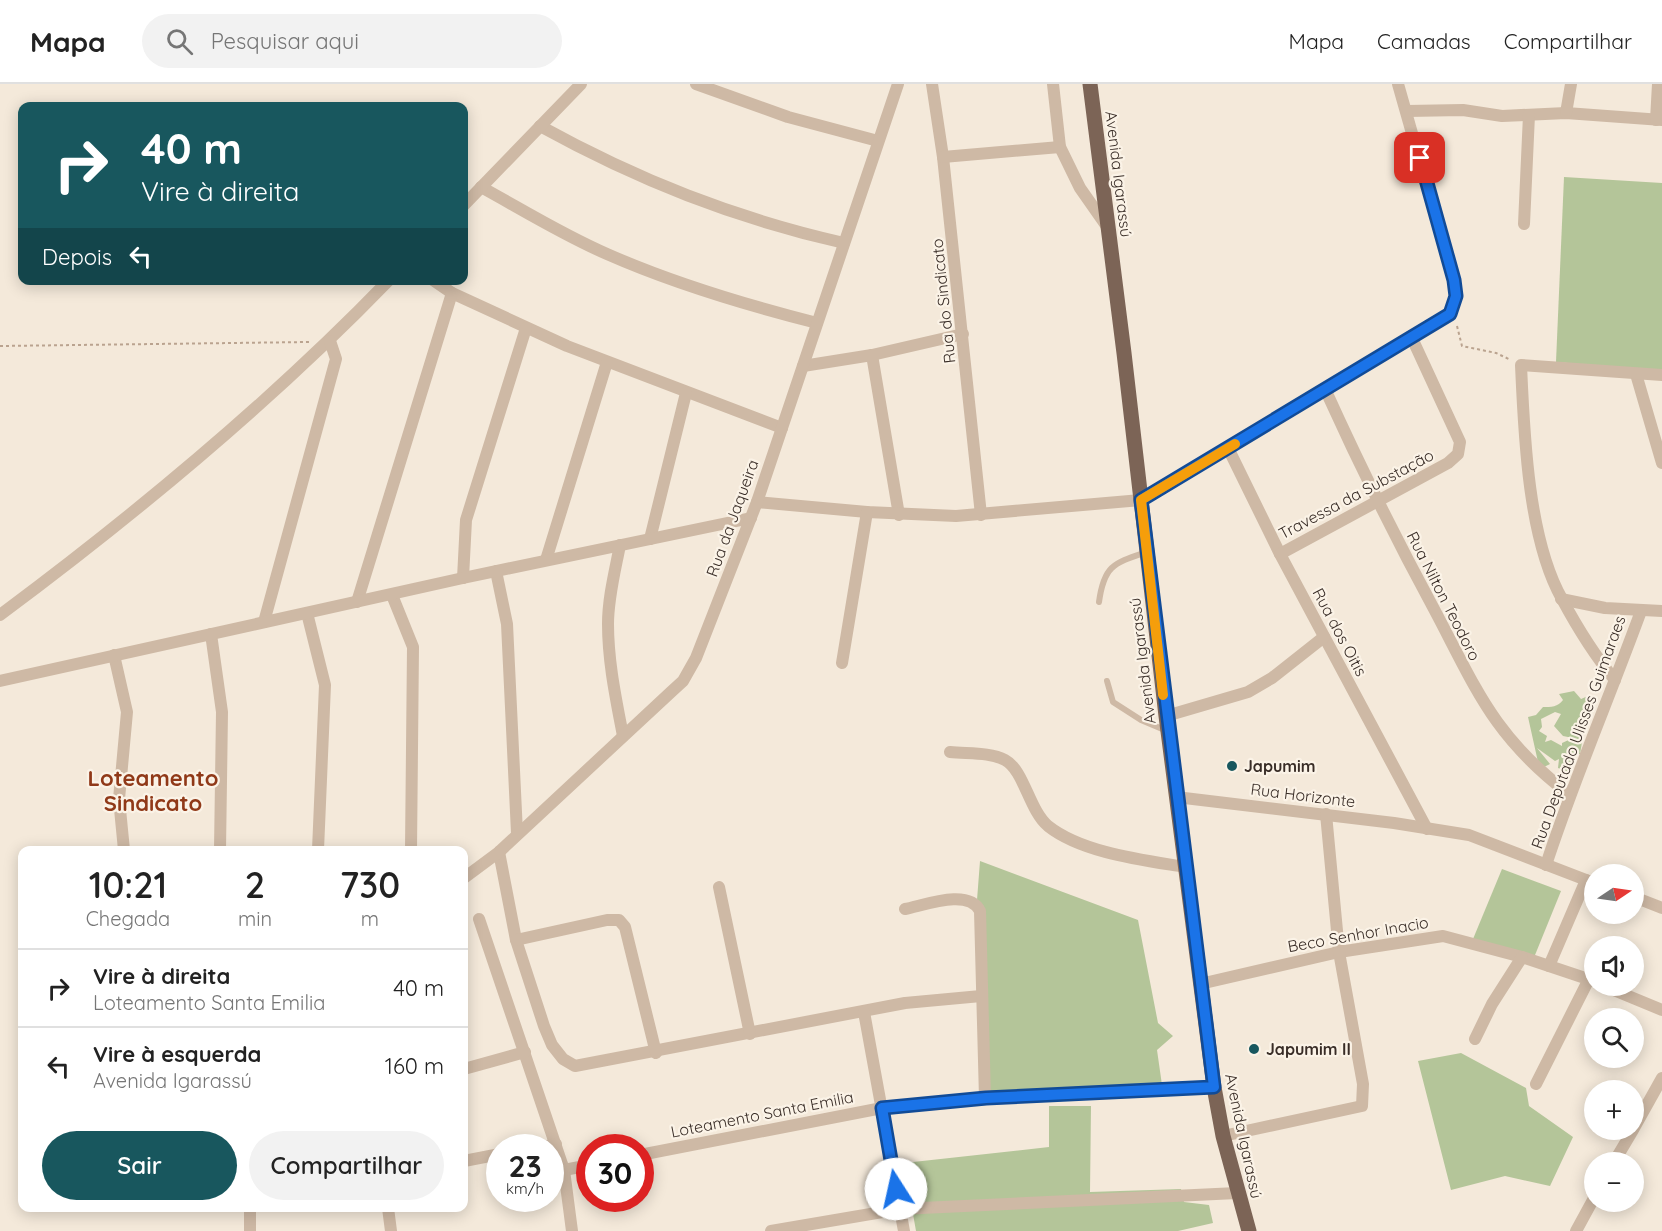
<!DOCTYPE html>
<html lang="pt">
<head>
<meta charset="utf-8">
<style>
  :root { --surface:#fff; --page:#f2f2f2; --text:#222; --muted:#767676; --line:#e0e0e0; --accent:#18575e }
  body { margin:0; font-family:Quicksand,sans-serif; background:var(--page); color:var(--text); height:100vh; display:flex; flex-direction:column; font-size:22px; white-space:nowrap }
  * { box-sizing:border-box; margin:0 }
  p { font-size:20px; color:var(--muted) }
  .icon { flex:none; width:33px; height:33px; fill:none; stroke:currentColor; stroke-width:2; stroke-linecap:round; stroke-linejoin:round }
  .map { position:relative; flex:1; overflow:hidden }
  .drawer { position:absolute; left:18px; top:762px; width:450px; height:366px; display:flex; flex-direction:column; background:var(--surface); border-radius:12px; box-shadow:0 3px 15px #0003 }
  .drawer>* { flex:none }
  .top-card { position:absolute; left:18px; top:18px; width:450px; height:183px; border-radius:12px; box-shadow:0 3px 15px #0003; background:#18575e; color:#fff; overflow:hidden }
  .needle { width:39px; rotate:77deg }
  .tools { position:absolute; left:1584px; top:780px; display:grid; gap:12px }
  .tools a { display:grid; place-items:center; width:60px; height:60px; border-radius:50%; background:var(--surface); box-shadow:0 3px 15px #0003; font-size:30px }
  .speed { position:absolute; left:486px; top:1050px; display:flex; gap:12px; font-size:30px; font-weight:700; text-align:center }
  .speed>* { display:grid; place-content:center; width:78px; height:78px; border-radius:50%; background:var(--surface); box-shadow:0 3px 15px #0003; line-height:1 }
  .speed small { font-size:15px; font-weight:400 }
  .speed .limit { border:9px solid #d22; background:#fff; color:#111 }
  .pin { position:absolute; display:grid; place-items:center; width:51px; height:51px; color:#fff; margin:-26px; border-radius:12px; box-shadow:0 3px 9px #0006 }
  .me { position:absolute; width:66px; margin:-33px; rotate:350deg; stroke-linejoin:round; filter:drop-shadow(0 0 4px #0008) }
  .turn { display:flex; align-items:center; gap:21px; height:126px; padding:0 24px; font-size:27px }
  .turn .icon { width:78px; height:78px; stroke-width:2.5 }
  .turn b { display:block; font-size:42px; line-height:51px }
  .then { display:flex; align-items:center; height:57px; padding:0 24px; background:#0003; gap:12px; font-size:22px }
  .eta { display:flex; justify-content:space-evenly; align-items:center; height:102px; text-align:center }
  .eta b { font-size:36px; font-weight:600; line-height:42px }
  .button { display:flex; gap:12px; margin-top:auto; padding:12px 24px }
  .button a { flex:1; height:69px; border-radius:36px; background:var(--accent); color:#fff; font-size:24px; font-weight:600; line-height:69px; text-align:center }
  .button a+a { background:var(--page); color:var(--text) }
  ul { padding:0; list-style:none }
  li { display:flex; align-items:center; gap:18px; height:78px; padding:0 24px; border-top:2px solid var(--line) }
  li div { flex:1 }
  li b { display:block; font-size:22px }
  li em { font-style:normal }
  header { display:flex; align-items:center; gap:36px; box-sizing:border-box; height:84px; padding:0 30px; background:var(--surface); border-bottom:2px solid var(--line) }
  header strong { font-size:28px }
  nav { display:flex; gap:33px; margin-inline-start:auto; font-size:21px }
  .search { width:420px; height:54px; background:var(--page); display:flex; align-items:center; gap:15px; box-sizing:border-box; padding:0 21px; border-radius:33px; color:var(--muted); font-size:22px }
  .map>svg:first-child { display:block }
  .green { fill:#b4c599; fill-rule:evenodd }
  .lines { fill:none; stroke-linecap:round; stroke-linejoin:round }
  .path { stroke:#baa38f; stroke-width:2; stroke-dasharray:3 3; stroke-linecap:butt }
  .lane { stroke:#ceb9a5; stroke-width:6 }
  .street { stroke:#ceb9a5; stroke-width:12 }
  .primary { stroke:#7c6456; stroke-width:15 }
  .route-casing { stroke:#114b97; stroke-width:15 }
  .route { stroke:#1a73e8; stroke-width:10 }
  .slow { stroke:#f59e0b; stroke-width:10 }
  .poi-dot { fill:#18575e; stroke:#fbf3e7; stroke-width:2 }
  .labels { text-anchor:middle; dominant-baseline:central; stroke-width:4.5; stroke-linejoin:round; paint-order:stroke }
  .street-label { font-size:16px; fill:#392d27; stroke:#fbf3e7 }
  .poi-label { font-size:16px; font-weight:bold; fill:#392d27; stroke:#fbf3e7; text-anchor:start }
  .district-label { font-size:22px; font-weight:bold; fill:#903918; stroke:#fbf3e7 }
</style>
</head>
<body>
<header>
<strong>Mapa</strong>
<div class="search"><svg class="icon" aria-label="search" viewBox="0 0 24 24"><circle cx="10" cy="10" r="6"/><path d="M15 15l6 6"/></svg>Pesquisar aqui</div>
<nav><a>Mapa</a><a>Camadas</a><a>Compartilhar</a></nav>
</header>
<div class="map">
<svg width="1662" height="1147" viewBox="0 0 1662 1147">
  <rect width="100%" height="100%" fill="#f4e9da"/>
  <g class="green">
    <path d="M 1564,93 L 1662,99 L 1662,287 L 1556,278 Z"/>
    <path d="M 1574,607 L 1581,615 L 1588,612 L 1591,613 L 1593,628 L 1586,634 L 1581,633 L 1584,643 L 1579,649 L 1583,652 L 1580,670 L 1576,670 L 1576,675 L 1568,682 L 1569,688 L 1558,684 L 1559,675 L 1555,677 L 1537,664 L 1550,680 L 1544,683 L 1538,678 L 1528,633 L 1536,631 L 1543,623 C 1551,623 1558,623 1563,616 L 1559,610 ZM 1555,628 L 1561,630 L 1554,642 L 1563,652 L 1573,654 L 1562,659 L 1562,662 L 1551,656 L 1545,658 L 1547,652 L 1539,647 L 1542,643 L 1541,635 Z"/>
    <path d="M 980,777 L 1138,836 L 1158,939 L 1173,952 L 1157,966 L 1162,1001 L 988,1008 L 977,816 Z"/>
    <path d="M 1502,785 L 1561,807 L 1533,876 L 1473,855 Z"/>
    <path d="M 1461,969 L 1526,1004 L 1529,1022 L 1573,1053 L 1550,1102 L 1505,1092 L 1451,1106 L 1418,977 Z"/>
    <path d="M 1049,1022 L 1091,1022 L 1090,1108 L 1181,1105 L 1184,1118 L 1209,1121 L 1213,1139 L 1178,1147 L 916,1147 L 904,1079 L 1049,1063 Z"/>
  </g>
  <g class="lines">
    <g class="path">
      <path d="M 1457,242 L 1462,262 L 1496,269 L 1511,276"/>
      <path d="M 0,262 L 309,258"/>
    </g>
    <g class="lane">
      <path d="M 1099,518 C 1104,481 1114,479 1147,468"/>
      <path d="M 1107,597 L 1113,618 L 1141,636 L 1167,647"/>
    </g>
    <g class="street">
      <path d="M 696,0 L 788,33 L 878,57"/>
      <path d="M 932,0 L 943,73 L 981,431"/>
      <path d="M 1053,0 L 1060,63 L 1080,104 L 1108,144"/>
      <path d="M 1407,27 L 1463,26 L 1502,32 L 1566,29 L 1662,36"/>
      <path d="M 1566,29 L 1571,0"/>
      <path d="M 1656,36 L 1658,0"/>
      <path d="M 540,42 C 638,96 734,134 844,159"/>
      <path d="M 943,73 L 1060,63"/>
      <path d="M 481,103 C 523,126 563,151 607,170 C 675,200 746,221 817,239"/>
      <path d="M 464,121 L 581,0"/>
      <path d="M 1524,140 L 1529,31"/>
      <path d="M 433,196 L 452,209 L 567,262 L 782,344"/>
      <path d="M 872,271 L 899,431"/>
      <path d="M 803,282 L 872,271 L 963,250"/>
      <path d="M 1636,290 L 1662,379"/>
      <path d="M 1325,305 C 1359,380 1395,453 1434,525 C 1477,606 1493,652 1569,710"/>
      <path d="M 1228,364 L 1280,470 L 1427,745"/>
      <path d="M 757,418 L 867,428 L 956,432 L 1141,416 L 1450,230 L 1456,212 L 1454,197 L 1398,0"/>
      <path d="M 650,455 L 686,309"/>
      <path d="M 620,461 C 615,487 608,514 608,540 C 608,578 616,615 623,652"/>
      <path d="M 1280,470 L 1448,379 L 1458,370 L 1460,358 L 1411,252"/>
      <path d="M 546,476 L 607,278"/>
      <path d="M 496,487 L 507,540 L 517,749"/>
      <path d="M 463,494 L 466,436 L 526,244"/>
      <path d="M 392,511 L 413,563 L 411,766"/>
      <path d="M 1561,515 L 1605,524 L 1662,527"/>
      <path d="M 357,518 L 452,209"/>
      <path d="M 307,529 L 325,601 L 318,766"/>
      <path d="M 0,531 C 137,429 270,319 389,196"/>
      <path d="M 264,538 L 336,275 L 330,257"/>
      <path d="M 211,550 L 222,628 L 220,766"/>
      <path d="M 114,571 L 127,628 L 119,715 L 124,766"/>
      <path d="M 842,579 L 867,428"/>
      <path d="M 1615,596 C 1595,572 1577,543 1562,515 C 1528,455 1524,350 1521,281 L 1662,291"/>
      <path d="M 0,597 L 463,494 L 751,434"/>
      <path d="M 1166,632 L 1248,608 L 1272,594 L 1324,553"/>
      <path d="M 950,668 C 967,670 990,668 1005,676 C 1024,686 1029,726 1048,742 C 1082,769 1143,776 1185,783"/>
      <path d="M 1176,713 L 1394,739 L 1469,751 L 1594,799"/>
      <path d="M 499,768 L 516,856 L 544,942 L 552,961 L 563,975 L 575,982 L 905,919 L 981,912"/>
      <path d="M 1546,781 C 1574,695 1610,612 1641,527"/>
      <path d="M 464,794 L 499,768 L 671,608 L 683,597 L 696,574 L 757,418 L 898,0"/>
      <path d="M 719,803 L 750,950"/>
      <path d="M 1634,813 L 1662,824"/>
      <path d="M 905,825 C 925,821 969,804 980,827 L 985,1014"/>
      <path d="M 479,835 L 564,1086 L 572,1147"/>
      <path d="M 516,856 L 607,836 L 619,836 L 625,843 L 656,969"/>
      <path d="M 1549,882 L 1586,796"/>
      <path d="M 1200,900 L 1339,868 L 1443,852 L 1522,873 L 1594,897"/>
      <path d="M 1604,902 L 1662,926"/>
      <path d="M 864,928 L 904,1147"/>
      <path d="M 1475,955 L 1492,920 L 1522,873"/>
      <path d="M 464,985 L 525,968"/>
      <path d="M 1536,1000 L 1589,895"/>
      <path d="M 1634,1044 L 1662,994"/>
      <path d="M 1223,1052 L 1362,1022 L 1363,1000 L 1339,868 L 1326,730"/>
      <path d="M 537,1064 L 556,1060"/>
      <path d="M 640,1071 L 882,1024 L 985,1014 L 1214,1003"/>
      <path d="M 464,1077 L 500,1070"/>
      <path d="M 1614,1078 L 1633,1046"/>
      <path d="M 564,1086 L 590,1081"/>
      <path d="M 388,1124 L 391,1147"/>
      <path d="M 250,1147 L 250,1124"/>
      <path d="M 771,1147 L 900,1125 L 1237,1109"/>
      <path d="M 1576,1147 L 1594,1114"/>
    </g>
    <path class="primary" d="M 1090,0 L 1124,269 L 1166,632 L 1214,1003 L 1223,1052 L 1249,1147"/>
  </g>
  <g class="lines">
    <defs>
      <path id="route" d="M 896,1105 L 882,1024 L 986,1014 L 1214,1003 L 1141,416 L 1450,230 L 1456,212 L 1454,196 L 1420,74"/>
    </defs>
    <use href="#route" class="route-casing"/>
    <use href="#route" class="route"/>
    <path class="slow" d="M 1163,611 L 1141,416 L 1235,360"/>
  </g>
  <g class="poi-dot">
    <circle cx="1232" cy="682" r="6"/>
    <circle cx="1254" cy="965" r="6"/>
  </g>
  <g class="labels">
    <g class="street-label">
      <text transform="translate(1119 90) rotate(83)">Avenida Igarassú</text>
      <text transform="translate(943 217) rotate(-96)">Rua do Sindicato</text>
      <text transform="translate(1356 410) rotate(-28)">Travessa da Substação</text>
      <text transform="translate(732 434) rotate(-70)">Rua da Jaqueira</text>
      <text transform="translate(1444 512) rotate(63)">Rua Nilton Teodoro</text>
      <text transform="translate(1340 548) rotate(62)">Rua dos Oitis</text>
      <text transform="translate(1142 577) rotate(-97)">Avenida Igarassú</text>
      <text transform="translate(1578 648) rotate(-70)">Rua Deputado Ulisses Guimaraes</text>
      <text transform="translate(1303 711) rotate(7)">Rua Horizonte</text>
      <text transform="translate(1358 850) rotate(-10)">Beco Senhor Inacio</text>
      <text transform="translate(762 1030) rotate(-11)">Loteamento Santa Emilia</text>
      <text transform="translate(1244 1052) rotate(78)">Avenida Igarassú</text>
    </g>
    <g class="poi-label">
      <text x="1244" y="682">Japumim</text>
      <text x="1266" y="965">Japumim II</text>
    </g>
    <g class="district-label">
      <text x="153" y="694">Loteamento<tspan x="153" dy="25">Sindicato</tspan></text>
    </g>
  </g>
</svg>
<div class="tools">
<a><svg class="needle" viewBox="-14 -14 28 28"><path d="M0-13l5 13h-10z" fill="#e53935"/><path d="M0 13l5-13h-10z" fill="#767676"/></svg></a>
<a><svg class="icon" aria-label="sound" viewBox="0 0 24 24"><path d="M4 9h4l5-4v14l-5-4H4zM17 9q2 3 0 6"/></svg></a>
<a><svg class="icon" aria-label="search" viewBox="0 0 24 24"><circle cx="10" cy="10" r="6"/><path d="M15 15l6 6"/></svg></a>
<a>+</a>
<a>−</a>
</div>
<div class="speed"><div>23<small>km/h</small></div><div class="limit">30</div></div>
<div class="pin" style="left:1420px;top:74px;background:#d93025"><svg class="icon" aria-label="arrive" viewBox="0 0 24 24"><path d="M6 21V4h12l-3 4 3 4H6"/></svg></div>
<svg class="me" style="left:896px;top:1105px" viewBox="-20 -20 40 40"><circle r="19" fill="#fff"/><path d="M0-13L10 11 0 6-10 11z" fill="#1a73e8"/></svg>
<div class="top-card">
<div class="turn"><svg class="icon" aria-label="right" viewBox="0 0 24 24"><path d="M7 20v-9h11M14 6l5 5-5 5"/></svg><div><b>40 m</b>Vire à direita</div></div>
<div class="then">Depois<svg class="icon" aria-label="left" viewBox="0 0 24 24"><path d="M17 20v-9H6M10 6l-5 5 5 5"/></svg></div>
</div>
<section class="drawer">
<div class="eta">
<div><b>10:21</b><p>Chegada</p></div>
<div><b>2</b><p>min</p></div>
<div><b>730</b><p>m</p></div>
</div>
<ul>
<li><svg class="icon" aria-label="right" viewBox="0 0 24 24"><path d="M7 20v-9h11M14 6l5 5-5 5"/></svg><div><b>Vire à direita</b><p>Loteamento Santa Emilia</p></div><em>40 m</em></li>
<li><svg class="icon" aria-label="left" viewBox="0 0 24 24"><path d="M17 20v-9H6M10 6l-5 5 5 5"/></svg><div><b>Vire à esquerda</b><p>Avenida Igarassú</p></div><em>160 m</em></li>
</ul>
<div class="button"><a>Sair</a><a>Compartilhar</a></div>
</section>
</div>
</body>
</html>
